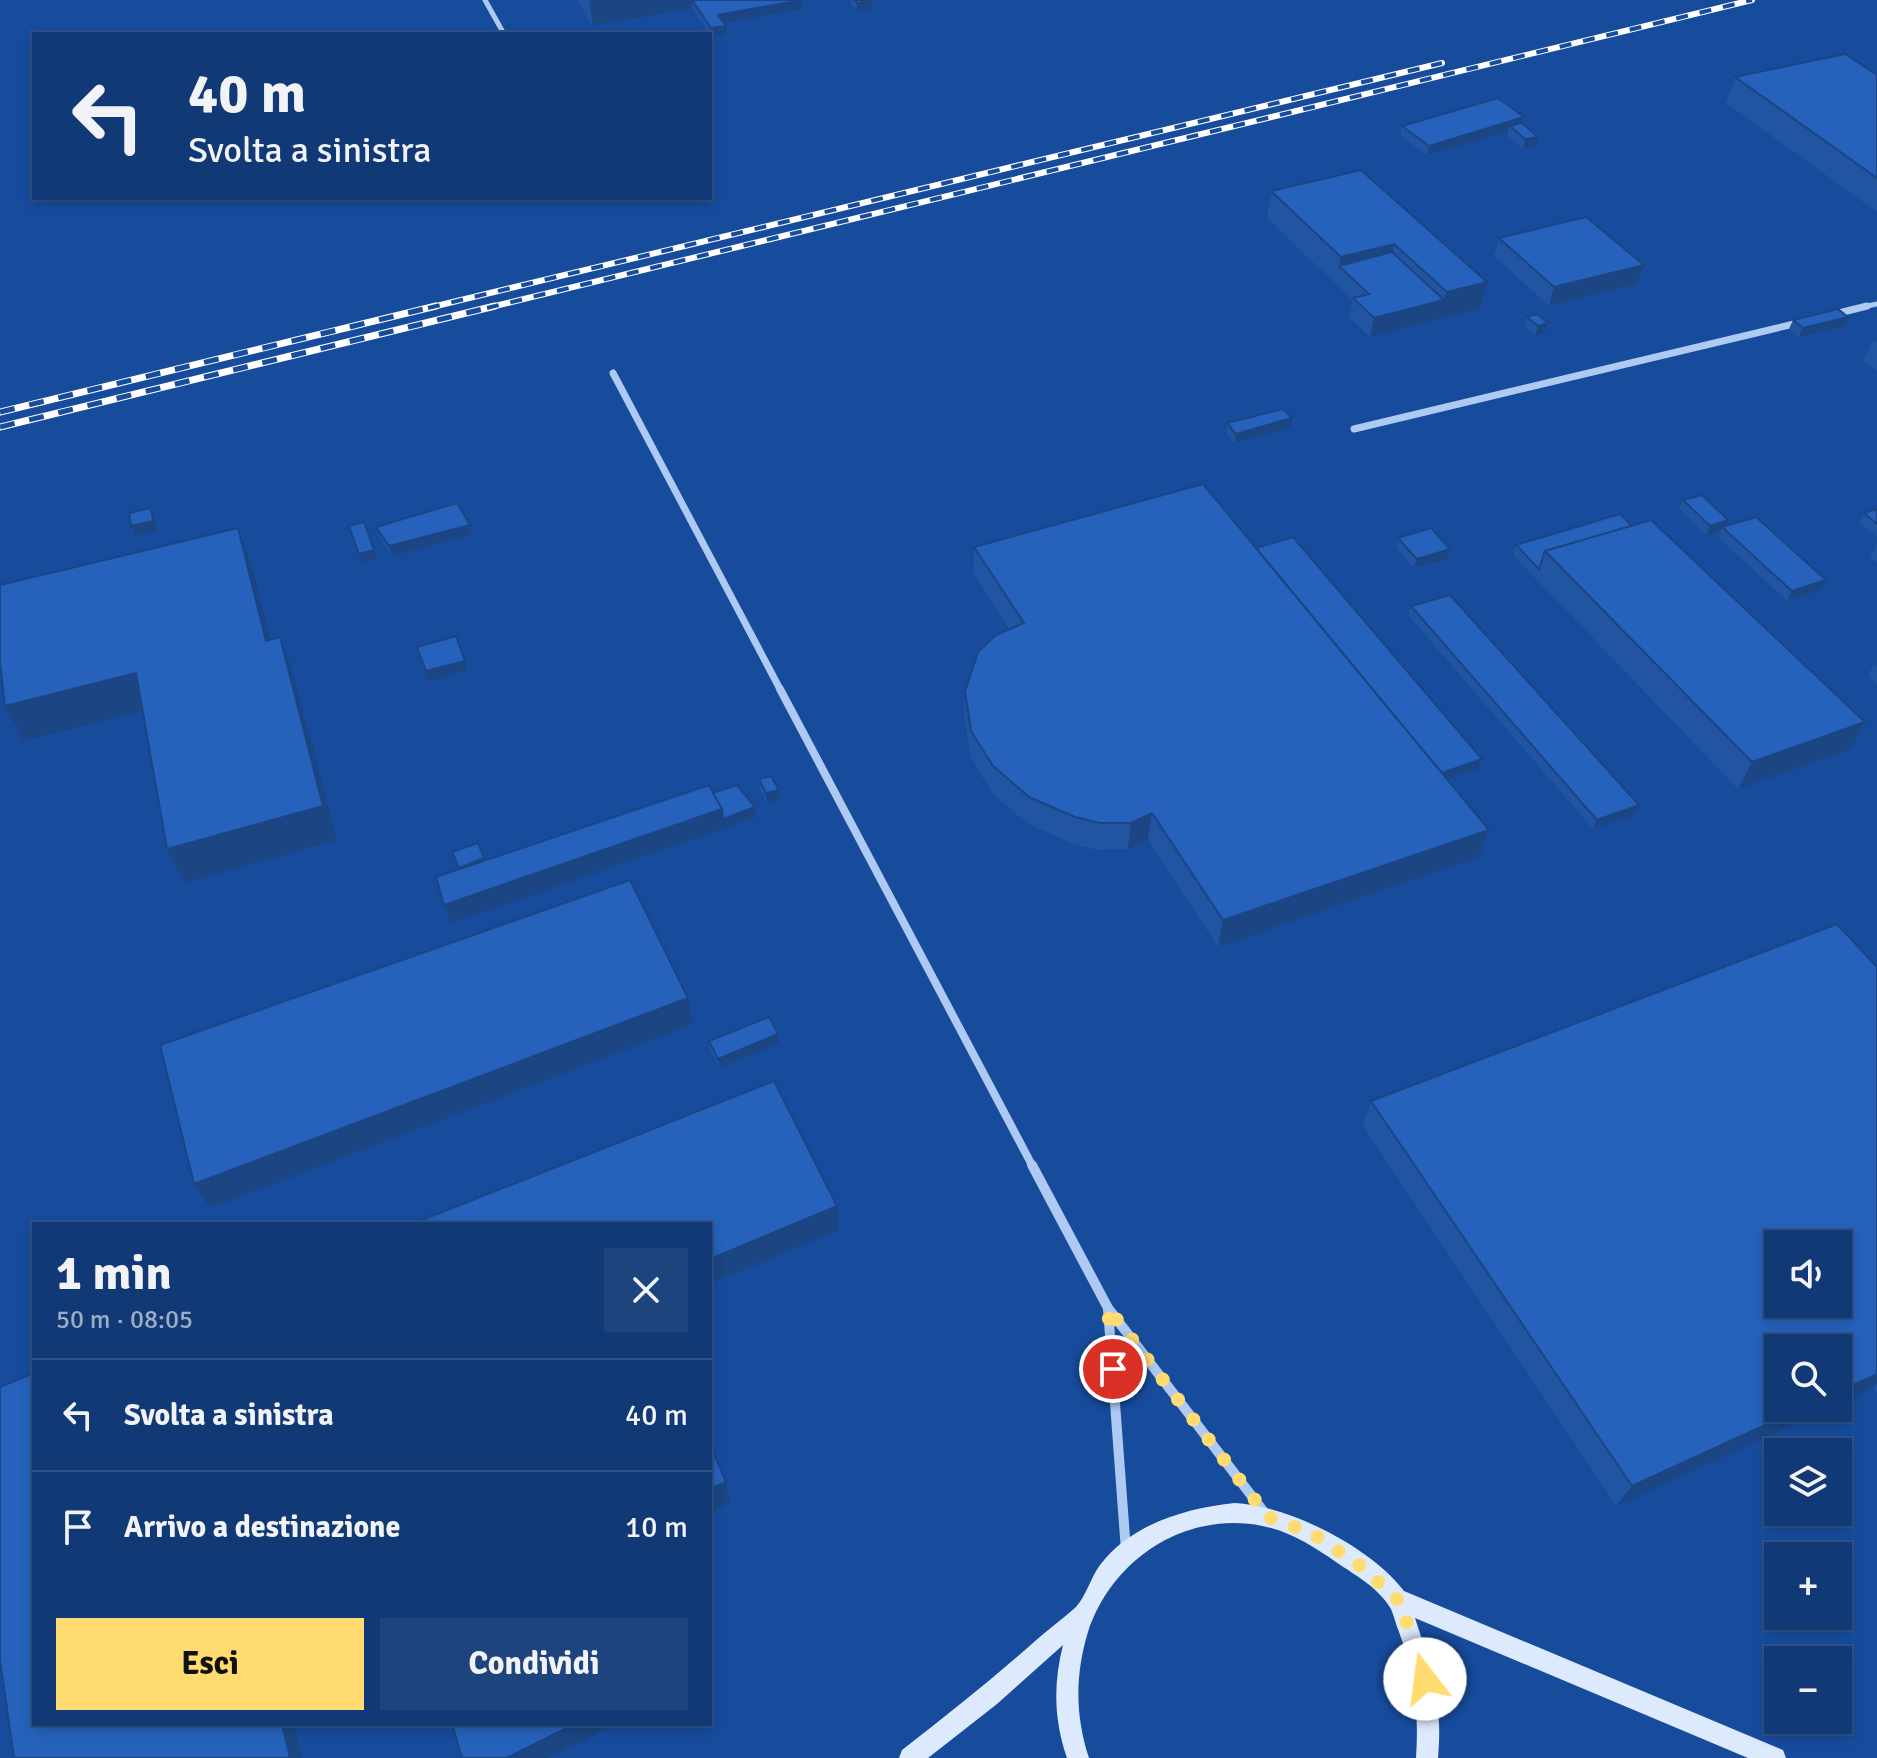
<!DOCTYPE html>
<html lang="it">
<head>
<meta charset="utf-8">
<style>
  :root { --surface:#113976; --page:#1e447e; --text:#f1f3f6; --muted:#9cacc5; --line:#305388; --accent:#ffdb70 }
  body { margin:0; font-family:Signika,sans-serif; background:var(--page); color:var(--text); height:100vh; display:flex; flex-direction:column; font-size:30px; white-space:nowrap }
  * { box-sizing:border-box; margin:0 }
  p { font-size:26px; color:var(--muted) }
  .icon { flex:none; width:44px; height:44px; fill:none; stroke:currentColor; stroke-width:2; stroke-linecap:round; stroke-linejoin:round }
  .map { position:relative; flex:1; overflow:hidden }
  .details { position:absolute; left:32px; top:1222px; width:680px; height:504px; display:flex; flex-direction:column; background:var(--surface); border-radius:0px; box-shadow:0 4px 12px #0003,0 0 0 2px var(--line) }
  .details>* { flex:none }
  .guide { position:absolute; left:32px; top:32px; width:680px; height:168px; border-radius:0px; box-shadow:0 4px 12px #0003,0 0 0 2px var(--line); background:#113976; color:var(--text); overflow:hidden }
  .controls { position:absolute; left:1764px; top:1230px; display:grid; gap:16px }
  .controls a { display:grid; place-items:center; width:88px; height:88px; border-radius:0px; background:var(--surface); box-shadow:0 4px 12px #0003,0 0 0 2px var(--line); font-size:40px }
  .pin { position:absolute; display:grid; place-items:center; width:68px; height:68px; color:#fff; margin:-34px; border:4px solid #fff; border-radius:50%; box-shadow:0 2px 8px #0007 }
  .me { position:absolute; width:88px; margin:-44px; rotate:345deg; stroke-linejoin:round; filter:drop-shadow(0 0 6px #0008) }
  .turn { display:flex; align-items:center; gap:28px; height:168px; padding:0 24px; font-size:36px }
  .turn .icon { width:104px; height:104px; stroke-width:2.5 }
  .turn b { display:block; font-size:56px; line-height:68px }
  .round { display:grid; place-items:center; flex:none; width:84px; height:84px; border-radius:0px; background:var(--page) }
  .head { display:flex; align-items:center; justify-content:space-between; height:136px; padding:0 24px }
  h1 { font-size:48px; font-weight:700; line-height:60px }
  .cta { display:flex; gap:16px; margin-top:auto; padding:16px 24px }
  .cta a { flex:1; height:92px; border-radius:0px; background:var(--accent); color:#111; font-size:32px; font-weight:700; line-height:92px; text-align:center }
  .cta a+a { background:var(--page); color:var(--text) }
  ul { padding:0; list-style:none }
  li { display:flex; align-items:center; gap:24px; height:112px; padding:0 24px; border-top:2px solid var(--line) }
  li div { flex:1 }
  li b { display:block; font-size:30px }
  li em { font-style:normal }
  .map>svg:first-child { display:block }
  .lines { fill:none; stroke-linecap:round; stroke-linejoin:round }
  .street-far3 { stroke:#aecaf2; stroke-width:5 }
  .street-far2 { stroke:#aecaf2; stroke-width:7 }
  .street-far1 { stroke:#aecaf2; stroke-width:8 }
  .street { stroke:#aecaf2; stroke-width:10 }
  .secondary { fill:#dde9fc; fill-rule:evenodd }
  .rail-far1-casing { stroke:#fff; stroke-width:6 }
  .rail-casing { stroke:#fff; stroke-width:7 }
  .rail-far1 { stroke:#174c9d; stroke-width:4; stroke-dasharray:12; stroke-linecap:butt }
  .rail { stroke:#174c9d; stroke-width:5; stroke-dasharray:15; stroke-linecap:butt }
  .wall { fill:#2154a1 }
  .shaded-wall { fill:#1b4583 }
  .building { fill:#2662bb; stroke:#1b4583; stroke-width:2; fill-rule:evenodd }
  .route { stroke:#ffdb70; stroke-width:14; stroke-dasharray:0 25.2 }
</style>
</head>
<body>
<div class="map">
<svg width="1877" height="1758" viewBox="0 0 1877 1758">
  <rect width="100%" height="100%" fill="#174c9d"/>
  <g class="lines">
    <g class="street-far3">
      <path d="M 485,0 L 504,34"/>
      <path d="M 1858,308 L 1877,304"/>
    </g>
    <g class="street-far2">
      <path d="M 1835,314 L 1867,306"/>
      <path d="M 613,373 L 781,691"/>
      <path d="M 1354,429 L 1798,323"/>
    </g>
    <path class="street-far1" d="M 780,689 L 1033,1167"/>
    <g class="street">
      <path d="M 1032,1165 L 1108,1308 L 1267,1516"/>
      <path d="M 1108,1309 L 1126,1551"/>
    </g>
    <path class="secondary" d="M 1235,1503 C 1289,1506 1371,1547 1404,1591 L 1783,1750 L 1786,1758 L 1748,1758 L 1415,1618 C 1432,1670 1443,1702 1438,1758 L 1416,1758 C 1419,1714 1415,1674 1399,1632 C 1396,1625 1394,1616 1391,1609 C 1379,1588 1355,1575 1336,1562 C 1316,1548 1294,1534 1271,1528 C 1191,1507 1113,1556 1088,1632 C 1075,1674 1075,1716 1089,1758 L 1067,1758 C 1054,1721 1053,1684 1063,1645 L 997,1704 L 928,1758 L 899,1758 L 902,1750 C 947,1715 991,1680 1034,1642 C 1047,1630 1063,1619 1076,1607 C 1086,1596 1091,1577 1100,1565 C 1131,1524 1186,1508 1235,1503 Z"/>
    <defs>
      <g id="rail-far1">
        <path d="M 428,308 L 1442,63"/>
        <path d="M 487,308 L 1752,0"/>
      </g>
      <g id="rail">
        <path d="M 0,412 L 436,306"/>
        <path d="M 0,427 L 495,306"/>
      </g>
    </defs>
    <use href="#rail-far1" class="rail-far1-casing"/>
    <use href="#rail" class="rail-casing"/>
    <use href="#rail-far1" class="rail-far1"/>
    <use href="#rail" class="rail"/>
  </g>
  <g class="wall">
    <path d="M 577,0 L 803,0 L 803,9 L 724,23 L 727,35 L 712,37 L 692,8 L 593,26 Z"/>
    <path d="M 851,0 L 870,0 L 871,9 L 857,11 L 851,3 Z"/>
    <path d="M 1877,75 L 1877,212 L 1726,103 L 1735,77 Z"/>
    <path d="M 1524,117 L 1523,124 L 1536,146 L 1523,149 L 1507,135 L 1508,131 L 1427,155 L 1400,135 L 1402,126 Z"/>
    <path d="M 1361,170 L 1480,309 L 1370,337 L 1349,317 L 1353,301 L 1267,218 L 1271,191 Z"/>
    <path d="M 1499,238 L 1644,265 L 1638,284 L 1549,306 L 1494,256 Z"/>
    <path d="M 1527,317 L 1545,332 L 1535,336 L 1524,326 Z"/>
    <path d="M 1848,317 L 1844,327 L 1799,337 L 1789,329 L 1793,320 Z"/>
    <path d="M 1877,340 L 1877,371 L 1863,360 L 1872,342 Z"/>
    <path d="M 1227,423 L 1290,428 L 1235,443 L 1226,433 Z"/>
    <path d="M 1683,500 L 1726,526 L 1826,580 L 1821,590 L 1787,601 L 1718,537 L 1721,531 L 1706,535 L 1679,509 Z"/>
    <path d="M 1877,509 L 1877,537 L 1859,523 L 1864,513 Z"/>
    <path d="M 470,525 L 472,535 L 392,556 L 379,536 L 376,527 Z"/>
    <path d="M 1632,526 L 1865,722 L 1850,750 L 1738,789 L 1513,555 L 1516,545 Z"/>
    <path d="M 1398,538 L 1450,549 L 1447,559 L 1414,568 L 1396,548 Z"/>
    <path d="M 1877,543 L 1877,563 L 1870,557 Z"/>
    <path d="M 974,547 L 1256,548 L 1482,759 L 1479,768 L 1447,779 L 1489,830 L 1479,857 L 1218,947 L 1148,840 L 1128,849 L 1097,850 L 1073,844 L 1028,824 L 992,793 L 971,758 L 964,718 L 965,691 L 1009,629 L 974,574 Z"/>
    <path d="M 1411,606 L 1634,815 L 1593,829 L 1409,616 Z"/>
    <path d="M 1877,665 L 1877,684 L 1868,676 L 1873,666 Z"/>
    <path d="M 759,779 L 780,799 L 767,803 L 760,789 Z"/>
    <path d="M 1877,967 L 1877,1393 L 1873,1388 L 1838,1404 L 1838,1348 L 1616,1506 L 1363,1126 L 1371,1101 Z"/>
    <path d="M 778,1034 L 779,1043 L 720,1068 L 710,1050 L 709,1041 Z"/>
  </g>
  <g class="shaded-wall">
    <path d="M 593,0 L 692,0 L 692,8 L 593,26 L 589,1 Z"/>
    <path d="M 803,0 L 803,9 L 719,24 L 718,15 Z"/>
    <path d="M 871,1 L 871,9 L 857,11 L 857,3 Z"/>
    <path d="M 726,26 L 727,35 L 712,37 L 711,28 Z"/>
    <path d="M 1524,117 L 1522,127 L 1510,126 L 1508,131 L 1427,155 L 1429,146 Z"/>
    <path d="M 1538,137 L 1536,146 L 1523,149 L 1525,139 Z"/>
    <path d="M 1394,244 L 1388,271 L 1339,266 L 1341,257 Z"/>
    <path d="M 1644,265 L 1638,284 L 1549,306 L 1554,287 Z"/>
    <path d="M 1487,282 L 1480,309 L 1370,337 L 1374,318 L 1444,300 L 1447,292 Z"/>
    <path d="M 1848,317 L 1844,327 L 1799,337 L 1803,328 Z"/>
    <path d="M 1548,323 L 1545,332 L 1535,336 L 1538,326 Z"/>
    <path d="M 1292,418 L 1290,428 L 1235,443 L 1236,434 Z"/>
    <path d="M 151,508 L 155,517 L 157,531 L 135,536 L 131,526 Z"/>
    <path d="M 1728,520 L 1725,529 L 1722,527 L 1721,531 L 1706,535 L 1710,526 Z"/>
    <path d="M 470,525 L 472,535 L 392,556 L 389,546 Z"/>
    <path d="M 238,528 L 251,563 L 279,676 L 266,641 Z"/>
    <path d="M 1450,549 L 1447,559 L 1414,568 L 1417,559 Z"/>
    <path d="M 374,550 L 377,559 L 362,563 L 359,554 Z"/>
    <path d="M 1826,580 L 1821,590 L 1787,601 L 1792,591 Z"/>
    <path d="M 280,637 L 293,672 L 337,840 L 184,883 L 167,849 Z"/>
    <path d="M 465,661 L 467,670 L 429,681 L 426,671 Z"/>
    <path d="M 136,673 L 152,708 L 24,741 L 5,706 Z"/>
    <path d="M 1865,722 L 1850,750 L 1738,789 L 1752,762 Z"/>
    <path d="M 1482,759 L 1479,768 L 1423,788 L 1426,778 Z"/>
    <path d="M 779,790 L 780,799 L 767,803 L 766,793 Z"/>
    <path d="M 1639,805 L 1634,815 L 1593,829 L 1597,820 Z"/>
    <path d="M 755,807 L 756,817 L 725,828 L 723,819 Z"/>
    <path d="M 722,809 L 725,828 L 451,923 L 444,905 Z"/>
    <path d="M 1152,813 L 1148,840 L 1128,849 L 1131,823 Z"/>
    <path d="M 1489,830 L 1479,857 L 1218,947 L 1223,920 Z"/>
    <path d="M 688,998 L 693,1024 L 210,1208 L 194,1184 Z"/>
    <path d="M 778,1034 L 779,1043 L 720,1068 L 718,1059 Z"/>
    <path d="M 837,1206 L 839,1230 L 710,1284 L 710,1259 Z"/>
    <path d="M 1877,1374 L 1877,1384 L 1873,1388 L 1838,1404 L 1838,1392 Z"/>
    <path d="M 1802,1408 L 1830,1408 L 1616,1506 L 1632,1486 Z"/>
    <path d="M 726,1482 L 731,1503 L 710,1512 L 710,1489 Z"/>
    <path d="M 282,1724 L 294,1724 L 302,1758 L 290,1758 Z"/>
    <path d="M 575,1724 L 617,1724 L 548,1758 L 506,1758 Z"/>
  </g>
  <g class="building">
    <path d="M 692,0 L 802,0 L 718,15 L 726,26 L 711,28 Z"/>
    <path d="M 855,0 L 870,0 L 871,1 L 857,3 Z"/>
    <path d="M 1845,54 L 1877,75 L 1877,178 L 1735,77 Z"/>
    <path d="M 1498,98 L 1524,117 L 1429,146 L 1402,126 Z"/>
    <path d="M 1522,123 L 1538,137 L 1525,139 L 1510,126 Z"/>
    <path d="M 1361,170 L 1487,282 L 1447,292 L 1394,244 L 1341,257 L 1271,191 Z"/>
    <path d="M 1586,217 L 1644,265 L 1554,287 L 1499,238 Z"/>
    <path d="M 1392,252 L 1444,300 L 1374,318 L 1353,298 L 1369,294 L 1339,266 Z"/>
    <path d="M 1838,309 L 1848,317 L 1803,328 L 1793,320 Z"/>
    <path d="M 1537,314 L 1548,323 L 1538,326 L 1527,317 Z"/>
    <path d="M 1283,409 L 1292,418 L 1236,434 L 1227,423 Z"/>
    <path d="M 1203,484 L 1489,830 L 1223,920 L 1152,813 L 1131,823 L 1100,823 L 1075,817 L 1029,797 L 993,766 L 971,731 L 965,691 L 978,652 L 996,635 L 1024,623 L 974,547 Z"/>
    <path d="M 1702,495 L 1728,520 L 1710,526 L 1683,500 Z"/>
    <path d="M 457,503 L 470,525 L 389,546 L 376,527 Z"/>
    <path d="M 151,508 L 153,521 L 131,526 L 129,513 Z"/>
    <path d="M 1877,509 L 1877,524 L 1864,513 Z"/>
    <path d="M 1620,514 L 1632,526 L 1545,551 L 1539,569 L 1516,545 Z"/>
    <path d="M 1756,517 L 1826,580 L 1792,591 L 1722,527 Z"/>
    <path d="M 1651,520 L 1865,722 L 1752,762 L 1545,551 Z"/>
    <path d="M 364,522 L 374,550 L 359,554 L 349,526 Z"/>
    <path d="M 238,528 L 266,641 L 280,637 L 323,806 L 167,849 L 136,673 L 5,706 L 0,662 L 0,585 Z"/>
    <path d="M 1431,528 L 1450,549 L 1417,559 L 1398,538 Z"/>
    <path d="M 1293,537 L 1482,759 L 1442,773 L 1256,548 Z"/>
    <path d="M 1450,595 L 1639,805 L 1597,820 L 1411,606 Z"/>
    <path d="M 456,636 L 465,661 L 426,671 L 417,647 Z"/>
    <path d="M 771,776 L 779,790 L 766,793 L 759,779 Z"/>
    <path d="M 709,785 L 722,809 L 444,905 L 436,877 Z"/>
    <path d="M 737,785 L 755,807 L 723,819 L 722,809 L 713,793 Z"/>
    <path d="M 478,843 L 484,858 L 459,868 L 452,852 Z"/>
    <path d="M 630,880 L 688,998 L 194,1184 L 160,1045 Z"/>
    <path d="M 1837,924 L 1877,967 L 1877,1374 L 1838,1392 L 1838,1348 L 1778,1348 L 1778,1408 L 1802,1408 L 1632,1486 L 1371,1101 ZM 1778,1244 L 1838,1244 L 1838,1304 L 1778,1304 Z"/>
    <path d="M 769,1017 L 778,1034 L 718,1059 L 709,1041 Z"/>
    <path d="M 774,1081 L 837,1206 L 710,1259 L 710,1224 L 412,1224 Z"/>
    <path d="M 34,1373 L 34,1724 L 282,1724 L 290,1758 L 14,1758 L 0,1660 L 0,1387 Z"/>
    <path d="M 710,1444 L 726,1482 L 710,1489 Z"/>
    <path d="M 452,1724 L 575,1724 L 506,1758 L 462,1758 Z"/>
  </g>
  <g class="lines">
    <path class="route" d="M 1113,1369 L 1108,1308 L 1268,1517 L 1313,1534 L 1359,1565 L 1397,1599 L 1422,1660 L 1425,1679"/>
  </g>
</svg>
<div class="controls">
<a><svg class="icon" aria-label="sound" viewBox="0 0 24 24"><path d="M4 9h4l5-4v14l-5-4H4zM17 9q2 3 0 6"/></svg></a>
<a><svg class="icon" aria-label="search" viewBox="0 0 24 24"><circle cx="10" cy="10" r="6"/><path d="M15 15l6 6"/></svg></a>
<a><svg class="icon" aria-label="layers" viewBox="0 0 24 24"><path d="M12 4l9 5-9 5-9-5zM3 14l9 5 9-5"/></svg></a>
<a>+</a>
<a>−</a>
</div>
<div class="pin" style="left:1113px;top:1369px;background:#d93025"><svg class="icon" aria-label="arrive" viewBox="0 0 24 24"><path d="M6 21V4h12l-3 4 3 4H6"/></svg></div>
<svg class="me" style="left:1425px;top:1679px" viewBox="-20 -20 40 40"><circle r="19" fill="#fff"/><path d="M0-13L10 11 0 6-10 11z" fill="#ffdb70"/></svg>
<div class="guide">
<div class="turn"><svg class="icon" aria-label="left" viewBox="0 0 24 24"><path d="M17 20v-9H6M10 6l-5 5 5 5"/></svg><div><b>40 m</b>Svolta a sinistra</div></div>
</div>
<section class="details">
<div class="head"><div><h1>1 min</h1><p>50 m · 08:05</p></div><a class="round"><svg class="icon" aria-label="close" viewBox="0 0 24 24"><path d="M6 6l12 12M18 6L6 18"/></svg></a></div>
<ul>
<li><svg class="icon" aria-label="left" viewBox="0 0 24 24"><path d="M17 20v-9H6M10 6l-5 5 5 5"/></svg><div><b>Svolta a sinistra</b></div><em>40 m</em></li>
<li><svg class="icon" aria-label="arrive" viewBox="0 0 24 24"><path d="M6 21V4h12l-3 4 3 4H6"/></svg><div><b>Arrivo a destinazione</b></div><em>10 m</em></li>
</ul>
<div class="cta"><a>Esci</a><a>Condividi</a></div>
</section>
</div>
</body>
</html>
